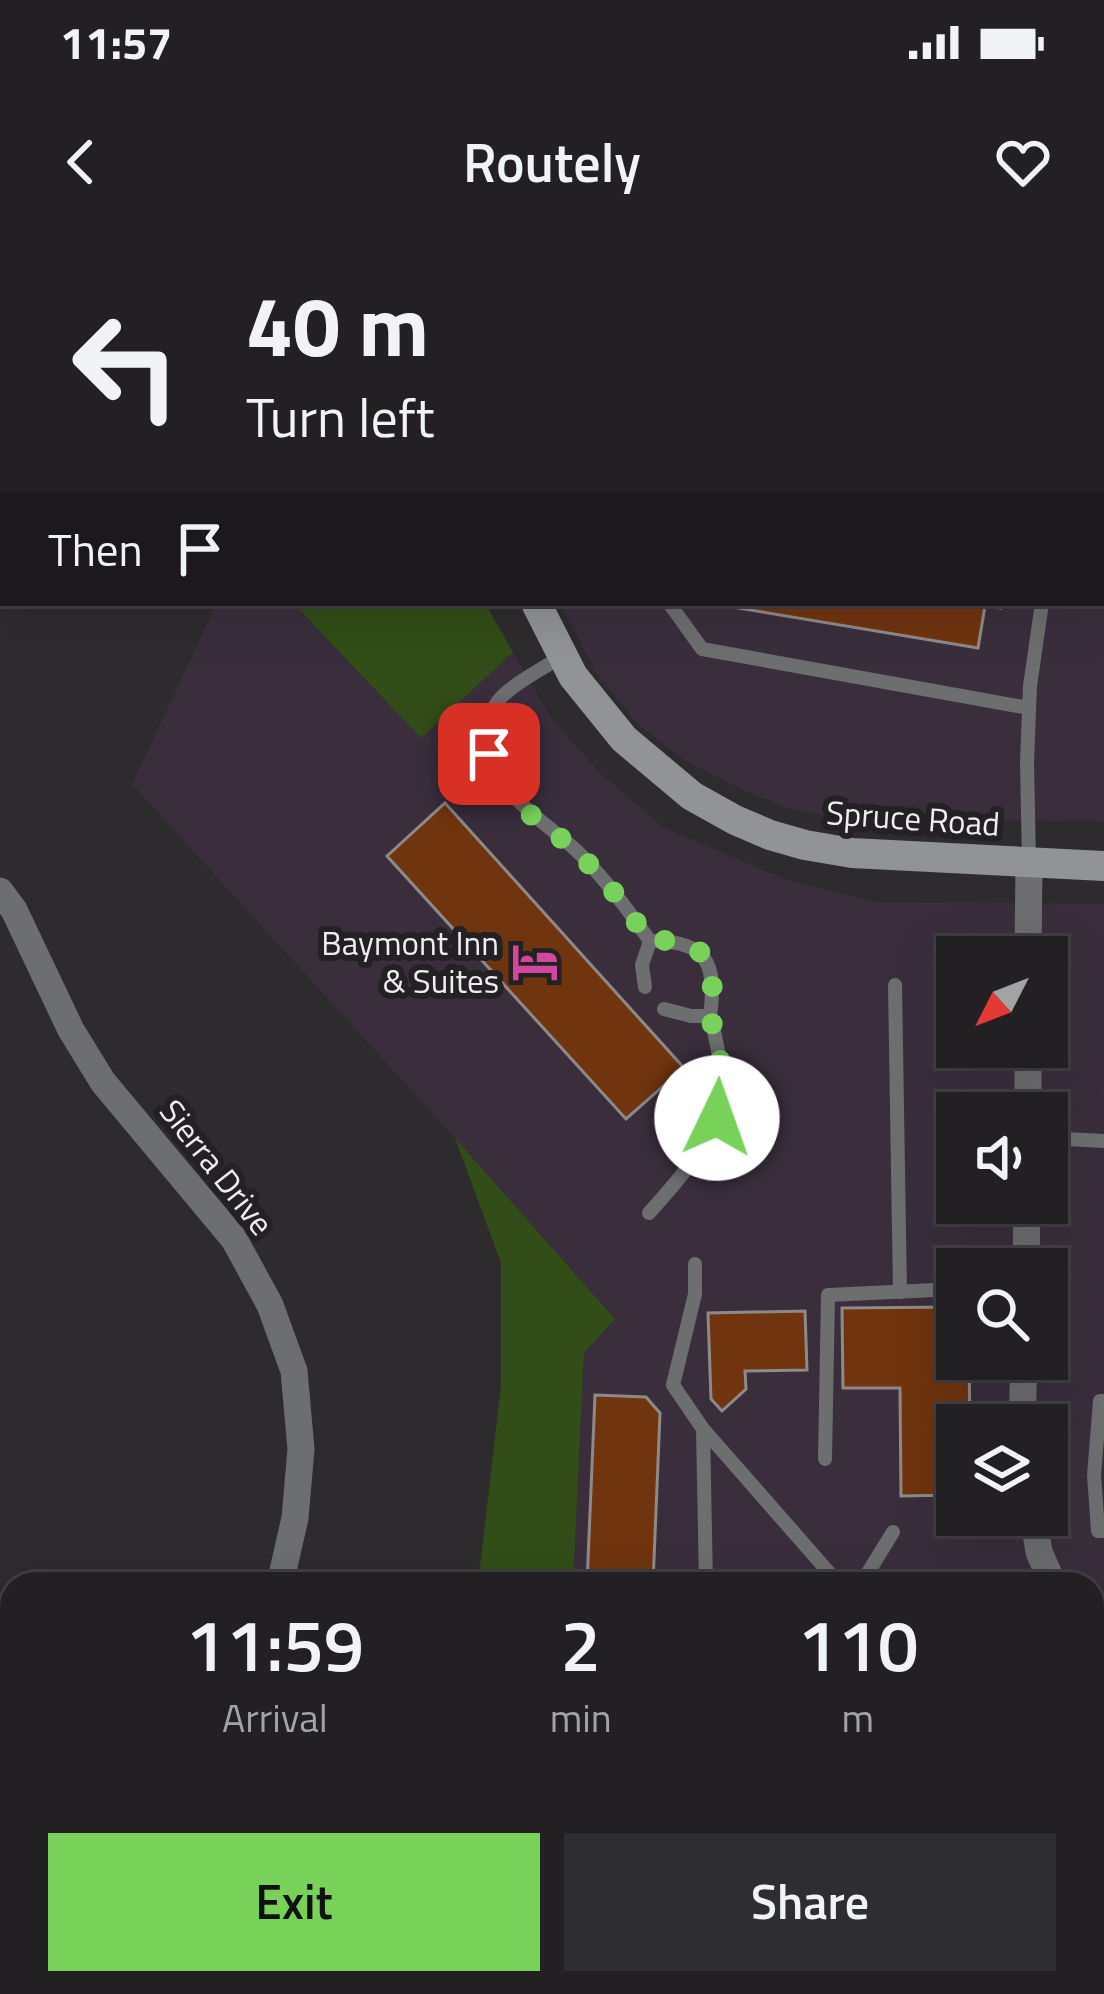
<!DOCTYPE html>
<html lang="en">
<head>
<meta charset="utf-8">
<style>
  :root { --surface:#222022; --page:#2e2d2f; --text:#f1f3f6; --muted:#a2a3a5; --line:#3f3e40; --accent:#78d259 }
  body { margin:0; font-family:"Titillium Web",sans-serif; background:var(--page); color:var(--text); height:100vh; display:flex; flex-direction:column; font-size:45px; white-space:nowrap }
  * { box-sizing:border-box; margin:0 }
  p { font-size:39px; color:var(--muted) }
  .icon { flex:none; width:66px; height:66px; fill:none; stroke:currentColor; stroke-width:2; stroke-linecap:round; stroke-linejoin:round }
  .map { position:relative; flex:1; overflow:hidden }
  .side { position:absolute; left:0px; top:1332px; width:1104px; height:423px; display:flex; flex-direction:column; background:var(--surface); border-radius:36px 36px 0 0; box-shadow:0 12px 48px #0002,0 0 0 3px var(--line) }
  .side>* { flex:none }
  .guide { position:absolute; left:0px; top:0px; width:1104px; height:366px; box-shadow:0 12px 48px #0002,0 0 0 3px var(--line); background:#222022; color:var(--text); overflow:hidden }
  .needle { width:78px; rotate:228deg }
  .controls { position:absolute; left:936px; top:696px; display:grid; gap:24px }
  .controls a { display:grid; place-items:center; width:132px; height:132px; border-radius:0px; background:var(--surface); box-shadow:0 12px 48px #0002,0 0 0 3px var(--line); font-size:60px }
  .pin { position:absolute; display:grid; place-items:center; width:102px; height:102px; color:#fff; margin:-51px; border-radius:24px; box-shadow:0 6px 18px #0006 }
  .me { position:absolute; width:132px; margin:-66px; rotate:3deg; stroke-linejoin:round; filter:drop-shadow(0 0 9px #0008) }
  .turn { display:flex; align-items:center; gap:42px; height:252px; padding:0 48px; font-size:54px }
  .turn .icon { width:156px; height:156px; stroke-width:2.5 }
  .turn b { display:block; font-size:84px; line-height:102px }
  .then { display:flex; align-items:center; height:114px; padding:0 48px; background:#0003; gap:24px; font-size:45px }
  .eta { display:flex; justify-content:space-evenly; align-items:center; height:204px; text-align:center }
  .eta b { font-size:72px; font-weight:600; line-height:84px }
  .button { display:flex; gap:24px; margin-top:auto; padding:24px 48px }
  .button a { flex:1; height:138px; border-radius:0px; background:var(--accent); color:#111; font-size:48px; font-weight:600; line-height:138px; text-align:center }
  .button a+a { background:var(--page); color:var(--text) }
  .status { display:flex; justify-content:space-between; align-items:center; height:84px; padding:0 60px; background:var(--surface); direction:ltr }
  .status svg { height:33px; fill:currentColor }
  header { display:flex; justify-content:space-between; align-items:center; height:156px; padding:0 48px; background:var(--surface); font-size:54px; font-weight:600 }
  .map>svg:first-child { display:block }
  .commercial { fill:#3a2e3d; fill-rule:evenodd }
  .green { fill:#324d17 }
  .building { fill:#70340f; stroke:#8e8a88; stroke-width:3 }
  .lines { fill:none; stroke-linecap:round; stroke-linejoin:round }
  .service { stroke:#6d6e6f; stroke-width:14 }
  .minor { stroke:#6d6e6f; stroke-width:27 }
  .tertiary { stroke:#6d6e6f; stroke-width:30 }
  .secondary { stroke:#919395; stroke-width:30 }
  .route { stroke:#78d259; stroke-width:21; stroke-dasharray:0 37.8 }
  .labels { text-anchor:middle; dominant-baseline:central; stroke-width:12; stroke-linejoin:round; paint-order:stroke }
  .street-label { font-size:33px; fill:#f0eff0; stroke:#232123 }
  .poi-label { font-size:33px; fill:#f0eff0; stroke:#232123; text-anchor:end }
</style>
</head>
<body>
<div class="status"><b>11:57</b><svg viewBox="0 0 49 12"><path d="M0 12V9h3v3zM5 12V6h3v6zM10 12V3h3v9zM15 12V0h3v12zM26 1h20v11H26zM47 4h2v5h-2z"/></svg></div>
<header><svg class="icon" aria-label="back" viewBox="0 0 24 24"><path d="M15 5l-7 7 7 7"/></svg>Routely<svg class="icon" aria-label="heart" viewBox="0 0 24 24"><path d="M12 20l-8-8c-3-5 5-10 8-4 3-6 11-1 8 4z"/></svg></header>
<div class="map">
<svg width="1104" height="1754" viewBox="0 0 1104 1754">
  <rect width="100%" height="100%" fill="#2d2b2d"/>
  <g class="commercial">
    <path d="M 569,0 L 1104,0 L 1104,581 L 841,578 L 790,569 L 741,549 L 684,520 L 638,484 L 598,435 L 559,363 L 1101,363 L 1101,3 L 569,3 Z"/>
    <path d="M 217,363 L 293,363 L 421,497 L 513,412 L 551,478 L 600,533 L 664,588 L 787,640 L 875,662 L 1104,664 L 1104,1360 L 1092,1362 L 1092,1344 L 573,1344 L 584,1113 L 614,1078 L 455,898 L 132,544 ZM 957,717 L 1047,717 L 1047,807 L 957,807 ZM 957,873 L 1047,873 L 1047,963 L 957,963 ZM 957,1029 L 1047,1029 L 1047,1119 L 957,1119 ZM 957,1185 L 1047,1185 L 1047,1275 L 957,1275 Z"/>
    <path d="M 1104,1434 L 1104,1754 L 460,1754 L 474,1743 L 1092,1743 L 1092,1436 Z"/>
  </g>
  <g class="green">
    <path d="M 271,0 L 502,0 L 501,3 L 272,3 Z"/>
    <path d="M 293,363 L 485,363 L 513,412 L 421,498 Z"/>
    <path d="M 455,898 L 615,1079 L 584,1113 L 573,1344 L 478,1344 L 501,1146 L 501,1023 Z"/>
  </g>
  <g class="building">
    <path d="M 734,0 L 1051,0 L 1050,3 L 734,3 Z"/>
    <path d="M 708,363 L 1002,363 L 1001,368 L 985,366 L 978,408 Z"/>
    <path d="M 445,563 L 684,828 L 626,879 L 387,616 Z"/>
    <path d="M 957,1067 L 957,1119 L 969,1119 L 970,1185 L 957,1185 L 957,1255 L 901,1256 L 900,1148 L 843,1148 L 842,1068 Z"/>
    <path d="M 805,1071 L 807,1130 L 745,1131 L 746,1149 L 722,1171 L 711,1159 L 708,1073 Z"/>
    <path d="M 595,1155 L 646,1157 L 660,1173 L 653,1344 L 587,1344 Z"/>
  </g>
  <g class="lines">
    <g class="service">
      <path d="M 731,3 L 732,0"/>
      <path d="M 1093,3 L 1093,0"/>
      <path d="M 669,363 L 702,409 L 1029,468"/>
      <path d="M 564,415 C 546,427 506,447 496,464 C 488,477 487,486 488,500 C 492,556 543,578 579,613 C 606,640 628,670 650,701 L 642,725 L 645,747"/>
      <path d="M 1029,622 L 1027,522 L 1030,446 L 1042,363"/>
      <path d="M 650,701 C 708,700 717,724 710,776"/>
      <path d="M 895,745 L 900,1052"/>
      <path d="M 1047,898 L 1104,901"/>
      <path d="M 649,973 C 710,905 737,870 710,776 L 691,776 L 664,769"/>
      <path d="M 695,1024 L 695,1054 L 673,1145 L 703,1189 L 706,1344"/>
      <path d="M 1104,1161 L 1100,1161 L 1094,1235 L 1098,1291 L 1104,1291"/>
      <path d="M 704,1190 L 839,1344"/>
      <path d="M 825,1219 L 828,1055 L 957,1049"/>
      <path d="M 861,1344 L 893,1292"/>
      <path d="M 1092,1522 L 1104,1520"/>
      <path d="M 840,1743 L 850,1754"/>
    </g>
    <g class="minor">
      <path d="M 0,317 L 3,314"/>
      <path d="M 0,651 L 14,670 L 71,790 L 103,842 L 234,999 L 270,1065 L 294,1131 L 301,1209 L 295,1278 L 280,1344"/>
      <path d="M 1028,717 L 1029,622"/>
      <path d="M 1028,873 L 1028,807"/>
      <path d="M 1026,1029 L 1027,963"/>
      <path d="M 1022,1185 L 1024,1119"/>
      <path d="M 1033,1275 L 1039,1312 L 1053,1344"/>
      <path d="M 0,1600 L 12,1597"/>
    </g>
    <g class="tertiary">
      <path d="M 1092,1396 L 1104,1394"/>
      <path d="M 390,1754 L 405,1743"/>
    </g>
    <g class="secondary">
      <path d="M 532,3 L 533,0"/>
      <path d="M 536,363 L 573,436 L 624,499 L 692,556 L 735,580 L 770,595 L 805,605 L 852,613 L 1104,626"/>
    </g>
  </g>
  <g class="lines">
    <path class="route" d="M 489,514 L 502,545 L 526,571 L 576,610 L 610,647 L 650,701 L 675,700 L 700,712 L 713,737 L 710,776 L 719,808 L 722,840 L 717,878"/>
  </g>
  <defs>
    <symbol id="hotel-bare" viewBox="-9 -9 18 18"><path d="M-6-4.5h1.5V1H6V5H4.5V3h-9V5H-6ZM-4 0a1.8 1.8 0 1 1 3.6 0ZM.5 0V-2.5h3Q6-2.5 6 0Z" fill="#d1479c" stroke="#232123" stroke-width="2.5" paint-order="stroke"/></symbol>
  </defs>
  <g fill-rule="evenodd">
    <use href="#hotel-bare" x="502" y="689" width="66" height="66"/>
  </g>
  <g class="labels">
    <g class="street-label">
      <text transform="translate(913 578) rotate(4)">Spruce Road</text>
      <text transform="translate(217 927) rotate(52)">Sierra Drive</text>
    </g>
    <g class="poi-label">
      <text x="499" y="703">Baymont Inn<tspan x="499" dy="38">&amp; Suites</tspan></text>
    </g>
  </g>
</svg>
<div class="controls">
<a><svg class="needle" viewBox="-14 -14 28 28"><path d="M0-13l5 13h-10z" fill="#e53935"/><path d="M0 13l5-13h-10z" fill="#a2a3a5"/></svg></a>
<a><svg class="icon" aria-label="sound" viewBox="0 0 24 24"><path d="M4 9h4l5-4v14l-5-4H4zM17 9q2 3 0 6"/></svg></a>
<a><svg class="icon" aria-label="search" viewBox="0 0 24 24"><circle cx="10" cy="10" r="6"/><path d="M15 15l6 6"/></svg></a>
<a><svg class="icon" aria-label="layers" viewBox="0 0 24 24"><path d="M12 4l9 5-9 5-9-5zM3 14l9 5 9-5"/></svg></a>
</div>
<div class="pin" style="left:489px;top:514px;background:#d93025"><svg class="icon" aria-label="arrive" viewBox="0 0 24 24"><path d="M6 21V4h12l-3 4 3 4H6"/></svg></div>
<svg class="me" style="left:717px;top:878px" viewBox="-20 -20 40 40"><circle r="19" fill="#fff"/><path d="M0-13L10 11 0 6-10 11z" fill="#78d259"/></svg>
<div class="guide">
<div class="turn"><svg class="icon" aria-label="left" viewBox="0 0 24 24"><path d="M17 20v-9H6M10 6l-5 5 5 5"/></svg><div><b>40 m</b>Turn left</div></div>
<div class="then">Then<svg class="icon" aria-label="arrive" viewBox="0 0 24 24"><path d="M6 21V4h12l-3 4 3 4H6"/></svg></div>
</div>
<section class="side">
<div class="eta">
<div><b>11:59</b><p>Arrival</p></div>
<div><b>2</b><p>min</p></div>
<div><b>110</b><p>m</p></div>
</div>
<div class="button"><a>Exit</a><a>Share</a></div>
</section>
</div>
</body>
</html>
